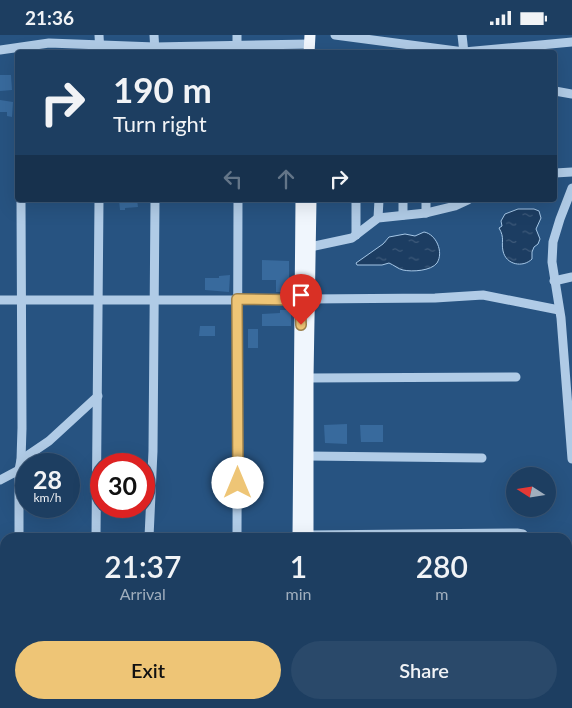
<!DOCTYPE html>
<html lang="en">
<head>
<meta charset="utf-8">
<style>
  :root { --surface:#1d3e61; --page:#2a496a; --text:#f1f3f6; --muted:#a0aebd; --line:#3b5776; --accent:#eec576 }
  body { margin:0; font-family:Lato,sans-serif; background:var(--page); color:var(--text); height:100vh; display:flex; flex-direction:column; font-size:19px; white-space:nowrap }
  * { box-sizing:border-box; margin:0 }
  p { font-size:16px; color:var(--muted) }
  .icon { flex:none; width:28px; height:28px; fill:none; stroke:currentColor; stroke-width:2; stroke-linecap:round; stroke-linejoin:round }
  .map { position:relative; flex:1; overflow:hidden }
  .panel { position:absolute; left:0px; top:498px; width:572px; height:176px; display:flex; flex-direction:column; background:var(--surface); border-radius:15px 15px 0 0; box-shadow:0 5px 20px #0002,0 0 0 1px var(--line) }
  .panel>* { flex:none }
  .banner { position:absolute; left:15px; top:15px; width:542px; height:152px; border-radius:5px; box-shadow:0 5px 20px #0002,0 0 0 1px var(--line); background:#1d3e61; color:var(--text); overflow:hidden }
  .needle { width:32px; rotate:282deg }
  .controls { position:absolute; left:506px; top:432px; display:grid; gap:10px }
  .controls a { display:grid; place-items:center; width:50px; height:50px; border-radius:50%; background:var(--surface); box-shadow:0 5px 20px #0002,0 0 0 1px var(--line); font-size:25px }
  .speed { position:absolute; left:15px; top:418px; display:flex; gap:10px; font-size:25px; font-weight:700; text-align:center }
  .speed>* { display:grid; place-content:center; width:65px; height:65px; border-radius:50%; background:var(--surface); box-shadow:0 5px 20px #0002,0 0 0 1px var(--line); line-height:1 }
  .speed small { font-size:12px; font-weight:400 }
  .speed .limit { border:8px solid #d22; background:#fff; color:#111 }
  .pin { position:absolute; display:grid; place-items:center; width:42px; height:42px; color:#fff; margin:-51px -21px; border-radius:50% 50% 50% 0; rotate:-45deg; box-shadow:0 0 5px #0007 }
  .pin .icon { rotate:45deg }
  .me { position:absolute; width:55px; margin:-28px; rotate:0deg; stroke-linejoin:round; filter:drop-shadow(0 0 4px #0008) }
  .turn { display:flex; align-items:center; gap:18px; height:105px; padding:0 15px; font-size:22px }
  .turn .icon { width:65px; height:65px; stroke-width:2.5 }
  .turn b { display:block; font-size:35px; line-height:42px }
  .lanes { display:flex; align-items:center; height:48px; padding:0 15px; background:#0003; justify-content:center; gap:25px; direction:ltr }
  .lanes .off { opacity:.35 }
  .eta { display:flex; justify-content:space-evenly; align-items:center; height:85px; text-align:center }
  .eta b { font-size:30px; font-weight:600; line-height:35px }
  .action { display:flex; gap:10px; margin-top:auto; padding:10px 15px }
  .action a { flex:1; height:58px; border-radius:30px; background:var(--accent); color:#111; font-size:20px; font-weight:600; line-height:58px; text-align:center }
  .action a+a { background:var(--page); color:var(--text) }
  .status { display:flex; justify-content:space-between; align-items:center; height:35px; padding:0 25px; background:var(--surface); direction:ltr }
  .status svg { height:14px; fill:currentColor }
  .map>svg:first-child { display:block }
  .water { fill:url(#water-ripples); stroke:#a4c6e6 }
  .building { fill:#386a9d }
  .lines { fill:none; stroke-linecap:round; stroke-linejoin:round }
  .minor { stroke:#b0cbe6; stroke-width:9 }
  .major { stroke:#f0f6fd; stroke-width:11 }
  .route-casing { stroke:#9b804d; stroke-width:12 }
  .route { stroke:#eec576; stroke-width:9 }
</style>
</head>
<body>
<div class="status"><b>21:36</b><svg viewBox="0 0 49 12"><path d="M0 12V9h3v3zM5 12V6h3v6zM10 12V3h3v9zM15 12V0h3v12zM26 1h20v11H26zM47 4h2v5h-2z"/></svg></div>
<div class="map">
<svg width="572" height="673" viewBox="0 0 572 673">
  <defs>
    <pattern id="water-ripples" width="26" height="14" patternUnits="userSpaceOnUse" patternTransform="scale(1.25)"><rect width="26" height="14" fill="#1c3d62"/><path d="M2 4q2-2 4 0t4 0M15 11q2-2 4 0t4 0" fill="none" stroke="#3e5a7a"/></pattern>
  </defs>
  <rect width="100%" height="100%" fill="#275381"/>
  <g class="water">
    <path d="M 518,174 L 534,174 L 539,176 L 541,183 L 536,194 L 540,204 L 538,209 L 534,212 L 532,217 L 532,224 C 523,233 506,230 503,216 C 501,207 505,203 499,193 L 502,191 L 501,186 L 505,179 Z"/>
    <path d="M 424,197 C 436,199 444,217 437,228 C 431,236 412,237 403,235 C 398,234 394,230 389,228 L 382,230 L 357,230 L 356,228 L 383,209 L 389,202 L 405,199 L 415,201 Z"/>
  </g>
  <g class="building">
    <path d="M 0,40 L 11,40 L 12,55 L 0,56 Z"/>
    <path d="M 0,65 L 13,67 L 12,82 L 7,81 L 7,77 L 0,77 Z"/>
    <path d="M 119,165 L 137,165 L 138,172 L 125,173 L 125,175 L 120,175 Z"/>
    <path d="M 262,225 L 289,226 L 289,257 L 276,257 L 276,245 L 262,245 Z"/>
    <path d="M 230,240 L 229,257 L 205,255 L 205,243 L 219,243 L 219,241 Z"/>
    <path d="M 280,275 L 291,275 L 291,291 L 262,291 L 262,279 L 280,278 Z"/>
    <path d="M 200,291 L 215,291 L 215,301 L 199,301 Z"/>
    <rect x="248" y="294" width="10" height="19"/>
    <path d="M 347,389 L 347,409 L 325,408 L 324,390 Z"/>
    <path d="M 360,390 L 383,390 L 383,407 L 361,407 Z"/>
  </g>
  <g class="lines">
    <g class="minor">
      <path d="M 99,0 L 100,18"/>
      <path d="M 154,0 L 155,17"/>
      <path d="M 237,0 L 237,18"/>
      <path d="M 335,0 L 464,17 L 572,7"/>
      <path d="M 462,0 L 464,18"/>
      <path d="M 0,15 L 49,8 L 155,12 L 310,9"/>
      <path d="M 555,56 L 572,59"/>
      <path d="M 555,138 L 572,137"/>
      <path d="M 572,153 L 560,184 L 553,207 L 552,227 L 561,283 L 572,424"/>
      <path d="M 403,165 L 403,180"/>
      <path d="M 426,178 L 426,165"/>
      <path d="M 378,183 L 379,165"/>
      <path d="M 356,200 L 356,165"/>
      <path d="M 310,212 L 352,203 L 378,183 L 426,178 L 455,171 L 468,165"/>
      <path d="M 554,246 L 572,242"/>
      <path d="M 309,264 L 435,263 L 483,260 L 559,275"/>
      <path d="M 0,265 L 300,265"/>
      <path d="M 308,343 L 516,342"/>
      <path d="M 308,421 L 482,423"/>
      <path d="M 21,425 L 49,406 L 98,361"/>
      <path d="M 0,445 L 19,435"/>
      <path d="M 308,500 L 517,498 L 523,499 L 525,502"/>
      <path d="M 19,502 L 19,435 L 21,425 L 22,393 L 21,165"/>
      <path d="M 96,502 L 99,165"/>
      <path d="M 149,502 L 153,416 L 155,165"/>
      <path d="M 237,502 L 238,165"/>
      <path d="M 568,618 L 572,620"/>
      <path d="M 95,669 L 95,673"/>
      <path d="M 347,669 L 348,673"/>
      <path d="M 0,671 L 19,671"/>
      <path d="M 141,673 L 141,669"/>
      <path d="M 248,673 L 248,669"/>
      <path d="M 383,673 L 388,669"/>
    </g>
    <g class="major">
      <path d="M 309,18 L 310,0"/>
      <path d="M 298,502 L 301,165"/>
      <path d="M 308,502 L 308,343 L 311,165"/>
      <path d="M 568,641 L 572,638"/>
      <path d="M 297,669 L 297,673"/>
      <path d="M 306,673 L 306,669"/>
      <path d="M 510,673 L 518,669"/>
    </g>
  </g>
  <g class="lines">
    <defs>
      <path id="route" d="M 238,448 L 237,264 L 300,265 L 301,290"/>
    </defs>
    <use href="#route" class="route-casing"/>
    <use href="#route" class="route"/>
  </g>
</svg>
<div class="controls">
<a><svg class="needle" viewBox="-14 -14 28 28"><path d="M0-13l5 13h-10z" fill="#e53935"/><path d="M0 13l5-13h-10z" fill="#a0aebd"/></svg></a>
</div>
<div class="speed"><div>28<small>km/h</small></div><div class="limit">30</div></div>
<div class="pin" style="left:301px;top:290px;background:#d93025"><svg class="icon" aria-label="arrive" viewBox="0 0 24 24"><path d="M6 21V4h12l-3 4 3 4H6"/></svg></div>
<svg class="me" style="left:238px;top:448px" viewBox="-20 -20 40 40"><circle r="19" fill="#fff"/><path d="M0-13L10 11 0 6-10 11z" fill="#eec576"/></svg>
<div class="banner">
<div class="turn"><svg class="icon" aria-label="right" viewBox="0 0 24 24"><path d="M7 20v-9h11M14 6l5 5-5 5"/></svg><div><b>190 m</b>Turn right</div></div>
<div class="lanes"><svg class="icon off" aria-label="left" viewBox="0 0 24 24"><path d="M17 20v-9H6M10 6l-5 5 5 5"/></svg><svg class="icon off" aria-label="ahead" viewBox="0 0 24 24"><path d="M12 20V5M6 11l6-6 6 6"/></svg><svg class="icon" aria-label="right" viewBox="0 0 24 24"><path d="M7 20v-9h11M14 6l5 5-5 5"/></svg></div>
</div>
<section class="panel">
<div class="eta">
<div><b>21:37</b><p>Arrival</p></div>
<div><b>1</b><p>min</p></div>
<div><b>280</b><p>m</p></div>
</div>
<div class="action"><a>Exit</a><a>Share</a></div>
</section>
</div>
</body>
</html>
